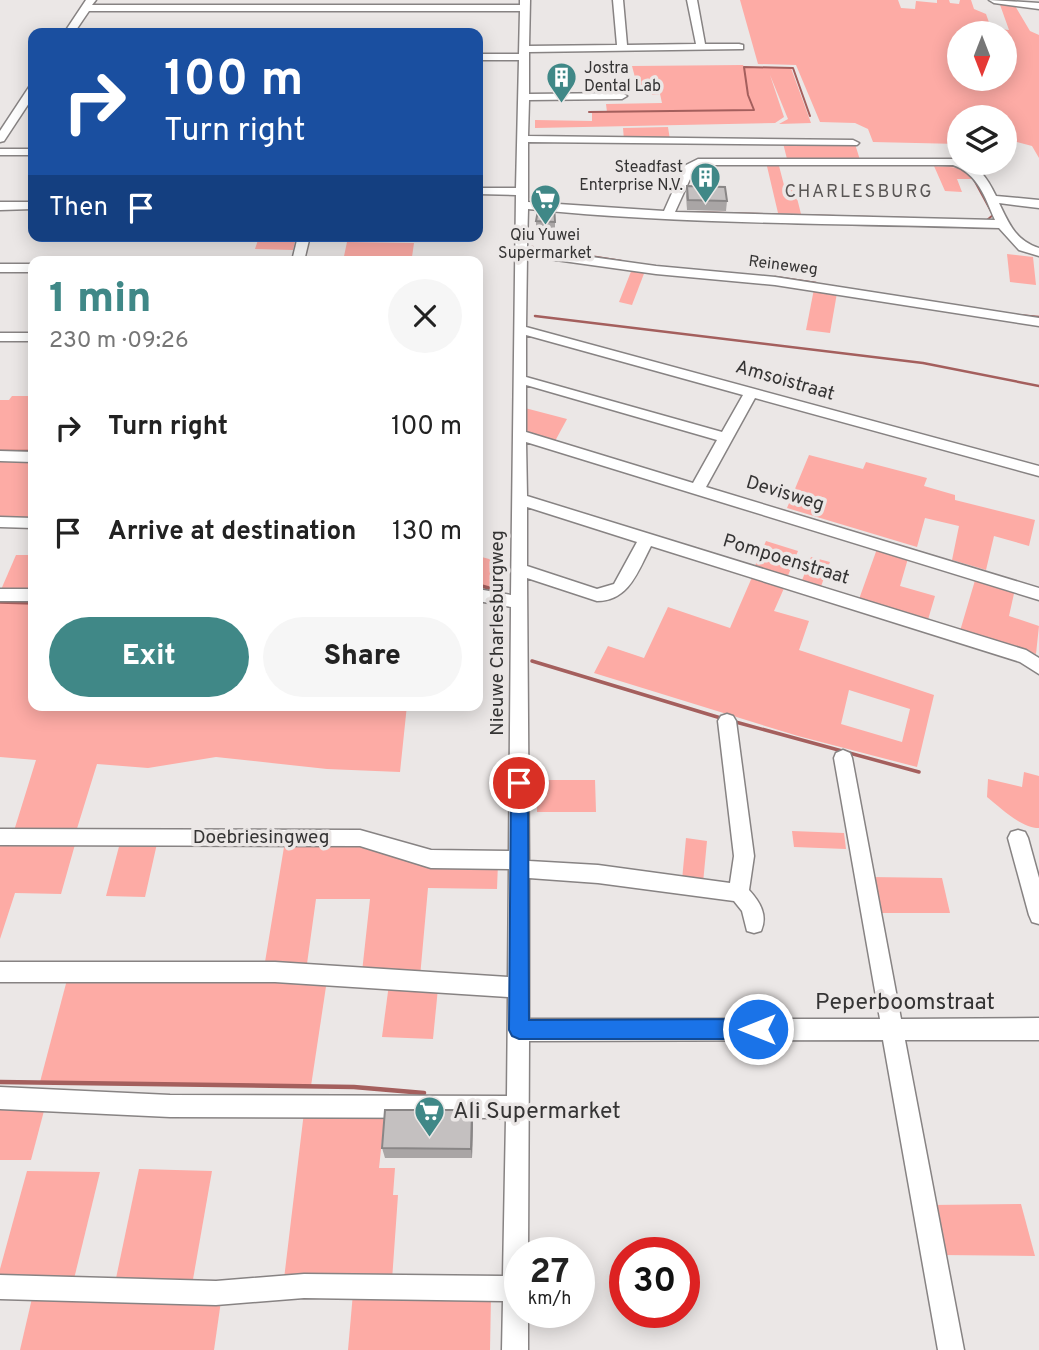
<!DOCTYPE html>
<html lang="en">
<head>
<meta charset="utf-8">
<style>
  :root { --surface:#fff; --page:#f6f6f6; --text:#222; --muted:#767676; --accent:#408887 }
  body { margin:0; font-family:Overpass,sans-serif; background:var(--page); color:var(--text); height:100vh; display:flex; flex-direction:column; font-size:26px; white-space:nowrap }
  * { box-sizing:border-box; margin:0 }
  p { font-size:23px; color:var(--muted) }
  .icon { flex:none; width:38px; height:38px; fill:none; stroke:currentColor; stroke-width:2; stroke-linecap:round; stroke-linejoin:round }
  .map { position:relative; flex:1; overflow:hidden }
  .drawer { position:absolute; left:28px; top:256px; width:455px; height:455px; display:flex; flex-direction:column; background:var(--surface); border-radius:14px; box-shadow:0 4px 18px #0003 }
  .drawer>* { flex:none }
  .top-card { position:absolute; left:28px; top:28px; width:455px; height:214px; border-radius:14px; box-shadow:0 4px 18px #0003; background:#1a4fa0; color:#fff; overflow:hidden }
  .needle { width:46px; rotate:180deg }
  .buttons { position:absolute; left:947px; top:21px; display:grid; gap:14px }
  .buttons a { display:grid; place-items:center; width:70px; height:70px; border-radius:50%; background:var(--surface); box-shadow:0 4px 18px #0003; font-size:35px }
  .speed { position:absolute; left:504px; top:1237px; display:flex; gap:14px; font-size:35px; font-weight:700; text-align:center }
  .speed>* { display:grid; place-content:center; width:91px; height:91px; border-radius:50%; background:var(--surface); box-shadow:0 4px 18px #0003; line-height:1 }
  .speed small { font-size:18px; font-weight:400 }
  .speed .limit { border:10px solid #d22; background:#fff; color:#111 }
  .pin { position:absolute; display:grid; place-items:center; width:60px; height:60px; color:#fff; margin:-30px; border:4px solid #fff; border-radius:50%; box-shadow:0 2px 7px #0007 }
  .me { position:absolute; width:77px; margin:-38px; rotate:270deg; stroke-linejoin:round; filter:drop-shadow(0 0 5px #0008) }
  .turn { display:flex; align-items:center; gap:24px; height:147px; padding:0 21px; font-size:32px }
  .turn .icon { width:91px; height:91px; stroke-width:2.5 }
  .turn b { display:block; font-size:49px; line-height:60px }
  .then { display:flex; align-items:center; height:66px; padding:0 21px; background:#0003; gap:14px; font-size:26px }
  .round { display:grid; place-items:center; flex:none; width:74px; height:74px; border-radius:37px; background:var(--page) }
  .summary { display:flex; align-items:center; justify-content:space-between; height:119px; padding:0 21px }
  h1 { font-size:42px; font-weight:800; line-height:52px; color:var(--accent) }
  .primary-button { display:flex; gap:14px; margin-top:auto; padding:14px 21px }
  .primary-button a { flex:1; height:80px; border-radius:42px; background:var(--accent); color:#fff; font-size:28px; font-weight:800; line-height:80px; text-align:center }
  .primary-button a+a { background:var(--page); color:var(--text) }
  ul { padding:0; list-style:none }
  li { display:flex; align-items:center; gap:21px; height:105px; padding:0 21px }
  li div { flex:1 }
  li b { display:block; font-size:26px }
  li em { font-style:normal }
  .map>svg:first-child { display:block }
  .green { fill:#fdaba5; fill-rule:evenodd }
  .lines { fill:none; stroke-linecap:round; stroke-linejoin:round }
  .stream-far3 { stroke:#a45f5d; stroke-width:2 }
  .stream-far2 { stroke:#a45f5d; stroke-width:2.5 }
  .stream-far1 { stroke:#a45f5d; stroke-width:3.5 }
  .stream { stroke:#a45f5d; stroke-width:4.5 }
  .minor-casing { stroke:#878383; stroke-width:3 }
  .minor { fill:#fff; fill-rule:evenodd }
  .wall { fill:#a9a5a5 }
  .shaded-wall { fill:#898686 }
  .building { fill:#c4c0c0; stroke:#898686; stroke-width:2 }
  .route { fill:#1a73e8; stroke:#114b97; stroke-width:2 }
  .labels { text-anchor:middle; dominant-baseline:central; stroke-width:7; stroke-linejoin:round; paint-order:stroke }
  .far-poi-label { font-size:16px; fill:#353434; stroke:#ebe7e6; text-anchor:start }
  .far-street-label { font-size:16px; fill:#353434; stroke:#ebe7e6 }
  .far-neighbourhood-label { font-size:18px; letter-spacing:2px; fill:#595655; stroke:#ebe7e6 }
  .street-label { font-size:19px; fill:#353434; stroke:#ebe7e6 }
  .near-street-label { font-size:23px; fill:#353434; stroke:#ebe7e6 }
  .near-poi-label { font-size:23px; fill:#353434; stroke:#ebe7e6; text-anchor:start }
</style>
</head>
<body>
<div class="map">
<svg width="1039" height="1350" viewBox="0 0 1039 1350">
  <rect width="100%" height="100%" fill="#ebe7e6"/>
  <g class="green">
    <path d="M 740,0 L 898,0 L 901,8 L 915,9 L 916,1 L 937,3 L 937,0 L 949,0 L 950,3 L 959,4 L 960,0 L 971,0 L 974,9 L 986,14 L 991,28 L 1009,30 L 999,2 L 1014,4 L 1030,31 L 1039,35 L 1039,158 L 1032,146 L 1005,139 L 1004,117 L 959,117 L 959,144 L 873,142 L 868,129 L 855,123 L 820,122 L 796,65 L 758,64 ZM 959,33 L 1004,33 L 1004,79 L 959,79 Z"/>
    <path d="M 743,65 L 744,67 L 791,68 L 811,123 L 779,124 L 788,119 L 770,75 L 784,117 L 775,123 L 535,128 L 535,120 L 592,121 L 592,112 L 607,112 L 606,104 L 662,103 L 660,94 L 652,95 L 650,85 L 637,85 L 632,66 Z"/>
    <path d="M 668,127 L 670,140 L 624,140 L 623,128 Z"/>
    <path d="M 783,143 L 855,144 L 860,160 L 787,159 Z"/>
    <path d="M 766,162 L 778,162 L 785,189 L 795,190 L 801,214 L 778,213 Z"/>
    <path d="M 934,166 L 963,168 L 972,179 L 957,179 L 962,192 L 945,191 Z"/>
    <path d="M 259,237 L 296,237 L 293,250 L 255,249 Z"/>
    <path d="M 347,242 L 414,243 L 412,257 L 433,258 L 433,261 L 343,261 Z"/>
    <path d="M 1007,254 L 1033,257 L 1036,285 L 1010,282 Z"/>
    <path d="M 632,269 L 645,271 L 632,305 L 619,302 Z"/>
    <path d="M 814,289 L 837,293 L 830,333 L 806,330 Z"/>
    <path d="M 33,388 L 33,454 L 0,454 L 0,400 L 9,400 L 12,396 L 29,396 Z"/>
    <path d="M 525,408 L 567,419 L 554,443 L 525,435 Z"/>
    <path d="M 809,455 L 863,469 L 866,462 L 927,478 L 924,486 L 955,495 L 955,500 L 1035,520 L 1029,546 L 994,536 L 986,570 L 952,560 L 959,526 L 925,518 L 917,547 L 787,508 Z"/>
    <path d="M 0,460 L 33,460 L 33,520 L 0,519 Z"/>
    <path d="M 766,541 L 798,551 L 787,578 L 754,568 Z"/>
    <path d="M 878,546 L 909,555 L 900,586 L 935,596 L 927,623 L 858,602 Z"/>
    <path d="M 16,555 L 33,555 L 33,592 L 0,592 Z"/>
    <path d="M 478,556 L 504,563 L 503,592 L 478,585 Z"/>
    <path d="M 811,557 L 830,562 L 820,589 L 801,583 Z"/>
    <path d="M 753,575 L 785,586 L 774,611 L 809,621 L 799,650 L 934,695 L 917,767 L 798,736 L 594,673 L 608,646 L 644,658 L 668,607 L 730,628 ZM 849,690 L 910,709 L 902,742 L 841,724 Z"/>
    <path d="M 976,577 L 1015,589 L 1009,616 L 1039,626 L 1036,654 L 960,631 Z"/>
    <path d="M 0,598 L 33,599 L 33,705 L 407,705 L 400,772 L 327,769 L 216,757 L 148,768 L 97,764 L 75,835 L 13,834 L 36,760 L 0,757 Z"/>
    <path d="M 1024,772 L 1039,776 L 1039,828 C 1021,828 1001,808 987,797 L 988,779 L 1022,787 Z"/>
    <path d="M 537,780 L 595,780 L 596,812 L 537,812 Z"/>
    <path d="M 792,831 L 844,833 L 846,849 L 794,847 Z"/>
    <path d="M 686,838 L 707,841 L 703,883 L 682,880 Z"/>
    <path d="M 0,839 L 76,841 L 61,894 L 15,893 L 0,939 Z"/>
    <path d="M 121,839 L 158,839 L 145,897 L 106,896 Z"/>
    <path d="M 285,841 L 364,843 L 498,863 L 497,889 L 428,888 L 420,977 L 362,972 L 370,899 L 316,899 L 306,971 L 264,968 Z"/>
    <path d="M 870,877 L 942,878 L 950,913 L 876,913 Z"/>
    <path d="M 68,976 L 327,980 L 311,1086 L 40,1082 Z"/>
    <path d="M 389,984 L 438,988 L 433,1039 L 382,1037 Z"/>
    <path d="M 0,1106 L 45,1107 L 31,1160 L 0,1160 Z"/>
    <path d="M 304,1112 L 385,1113 L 379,1168 L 395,1168 L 393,1195 L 398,1195 L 392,1280 L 284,1279 Z"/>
    <path d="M 139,1169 L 212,1171 L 192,1285 L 115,1283 Z"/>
    <path d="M 27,1171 L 100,1172 L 73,1283 L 0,1281 L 0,1269 Z"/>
    <path d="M 1021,1204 L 1035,1256 L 941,1255 L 931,1205 Z"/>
    <path d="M 353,1293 L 491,1296 L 490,1350 L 348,1350 Z"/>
    <path d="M 33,1294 L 221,1301 L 214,1350 L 20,1350 Z"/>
  </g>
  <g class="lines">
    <g class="stream-far3">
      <path d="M 589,112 L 754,110 L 748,95 L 744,67 L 793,68 L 810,116"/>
      <path d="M 938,165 L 956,166"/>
      <path d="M 973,178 L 993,215 L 987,220"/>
      <path d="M 692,212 L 910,218"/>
    </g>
    <g class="stream-far2">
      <path d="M 532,247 L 621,261"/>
      <path d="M 775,277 L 816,283"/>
      <path d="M 1017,315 L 1039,317"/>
      <path d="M 535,316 L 923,363 L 1039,386"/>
      <path d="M 0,451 L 33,451"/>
    </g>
    <g class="stream-far1">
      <path d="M 478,585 L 503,592"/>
      <path d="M 0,602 L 33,603"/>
      <path d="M 532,661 L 724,719"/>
      <path d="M 732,721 L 919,772"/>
    </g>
    <path class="stream" d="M 0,1082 L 354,1087 L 424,1093"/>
    <defs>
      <g id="minor">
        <path d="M 86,0 L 96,0 L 92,5 L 520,5 L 520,0 L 530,0 L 529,46 L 617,45 L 613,0 L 623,0 L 627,45 L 696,44 L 687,0 L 697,0 L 705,44 L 739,44 L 743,45 L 743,49 L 529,52 L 529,94 L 622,93 L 627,96 L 622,99 L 529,100 L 528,136 L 853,140 L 859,143 L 857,145 L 528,142 L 528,202 L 664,211 L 684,166 L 698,159 L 954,159 L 959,160 L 959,163 C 979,163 988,180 996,196 L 1039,200 L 1039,208 L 999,203 C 1009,224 1016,241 1039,248 L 1039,256 L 1019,250 L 999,228 C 842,223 684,225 528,209 L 527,248 L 656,266 L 775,277 L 1039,318 L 1039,326 L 775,285 L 656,274 L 527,256 L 526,327 L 1039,466 L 1039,476 L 755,398 L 706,487 L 1039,588 L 1039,600 L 526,442 L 527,496 L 1026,650 L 1039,658 L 1039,674 L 1020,662 L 651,546 C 638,571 629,601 597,601 L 527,578 L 529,861 L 598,865 L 730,883 L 734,856 L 718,721 L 721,716 L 727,714 L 733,716 L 736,721 L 754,856 L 749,890 C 760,902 768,915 761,931 L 754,933 L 747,931 L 742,911 L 734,901 L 598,883 L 529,878 L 529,1019 L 880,1019 L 834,758 L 836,753 L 843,750 L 850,753 L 852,758 L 901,1019 L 1039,1018 L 1039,1040 L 905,1040 L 964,1350 L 938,1350 L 883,1040 L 529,1041 L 528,1253 L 520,1253 L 520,1312 L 528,1312 L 528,1350 L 502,1350 L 503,1301 L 304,1298 L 216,1305 L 0,1299 L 0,1275 L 216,1281 L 304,1274 L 503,1276 L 506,1118 L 170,1117 L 0,1109 L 0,1087 L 170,1095 L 507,1096 L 508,997 L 275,982 L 0,982 L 0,962 L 275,962 L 508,977 L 509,869 L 431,868 L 360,846 L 0,845 L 0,829 L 360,830 L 431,850 L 509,851 L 511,607 L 478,601 L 478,589 L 511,595 L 516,195 L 478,194 L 478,188 L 516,188 L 519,60 L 478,60 L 478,54 L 519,54 L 520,11 L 89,11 L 74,33 L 64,33 ZM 700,165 L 953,165 C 978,174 985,197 995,220 L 675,212 L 695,168 ZM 526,335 L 743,395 L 722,432 L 526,377 ZM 526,385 L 717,440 L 693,483 L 526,432 ZM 527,507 L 637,542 L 614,584 L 597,589 L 527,566 Z"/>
        <path d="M 989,0 L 1039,3 L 1039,9 L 994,3 Z"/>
        <path d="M 33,86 L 33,97 L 4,141 L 0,142 L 0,131 L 29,87 Z"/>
        <rect x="0" y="149" width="33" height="6"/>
        <path d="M 0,202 L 33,202 L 33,209 L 0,210 Z"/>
        <path d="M 298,236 L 310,236 L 304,261 L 292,261 Z"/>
        <rect x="0" y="264" width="33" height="8"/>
        <rect x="0" y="333" width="33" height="8"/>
        <path d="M 0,451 L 33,452 L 33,462 L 0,461 Z"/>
        <path d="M 0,517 L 33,518 L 33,528 L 0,527 Z"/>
        <rect x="0" y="589" width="33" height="12"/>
        <path d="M 1018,830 L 1025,832 L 1028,838 L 1039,878 L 1039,924 L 1032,922 L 1029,915 L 1008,838 L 1011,832 Z"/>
      </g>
    </defs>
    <use href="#minor" class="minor-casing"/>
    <use href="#minor" class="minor"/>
  </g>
  <g class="wall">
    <path d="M 687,186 L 727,201 L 726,211 L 687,210 L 686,196 Z"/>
    <path d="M 536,221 L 555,222 L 555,232 L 536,231 Z"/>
    <path d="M 473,1121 L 472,1158 L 385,1158 L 382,1148 Z"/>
  </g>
  <path class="shaded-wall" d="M 472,1110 L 473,1121 L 472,1158 L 471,1149 Z"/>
  <g class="building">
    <path d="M 687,186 L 725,187 L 727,201 L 688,200 Z"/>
    <path d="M 539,205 L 554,205 L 555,222 L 536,221 Z"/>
    <path d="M 385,1110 L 472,1110 L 471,1149 L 382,1148 Z"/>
  </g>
  <path class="route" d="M 519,776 L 525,778 L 528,783 L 529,1020 L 758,1019 L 765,1022 L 768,1029 L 765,1036 L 758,1039 L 519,1039 L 512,1036 L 509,1030 L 511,783 L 513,778 Z"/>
  <defs>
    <symbol id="building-pin" viewBox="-11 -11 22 30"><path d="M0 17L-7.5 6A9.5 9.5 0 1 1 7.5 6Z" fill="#408887" stroke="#ebe7e6"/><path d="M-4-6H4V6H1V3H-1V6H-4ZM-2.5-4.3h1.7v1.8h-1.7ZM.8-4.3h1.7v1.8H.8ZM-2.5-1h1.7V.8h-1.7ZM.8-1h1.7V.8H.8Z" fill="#fff"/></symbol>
    <symbol id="supermarket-pin" viewBox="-11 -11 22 30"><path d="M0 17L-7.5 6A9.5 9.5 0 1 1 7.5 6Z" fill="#408887" stroke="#ebe7e6"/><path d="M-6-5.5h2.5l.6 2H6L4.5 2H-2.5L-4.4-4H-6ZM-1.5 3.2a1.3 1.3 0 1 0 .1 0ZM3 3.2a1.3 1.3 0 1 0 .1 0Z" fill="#fff"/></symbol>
  </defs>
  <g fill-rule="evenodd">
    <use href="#building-pin" x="544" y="60" width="35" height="47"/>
    <use href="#building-pin" x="688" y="160" width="35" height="47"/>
    <use href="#supermarket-pin" x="528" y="182" width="35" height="47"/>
    <use href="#supermarket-pin" x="412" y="1094" width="35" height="47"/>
  </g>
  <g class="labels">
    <g class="far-poi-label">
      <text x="584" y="69">Jostra<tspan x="584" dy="18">Dental Lab</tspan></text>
      <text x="683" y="168" text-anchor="end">Steadfast<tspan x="683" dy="18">Enterprise N.V.</tspan></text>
      <text x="545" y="236" text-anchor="middle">Qiu Yuwei<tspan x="545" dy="18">Supermarket</tspan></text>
    </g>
    <g class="far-street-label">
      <text transform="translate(783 266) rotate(7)">Reineweg</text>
    </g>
    <g class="far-neighbourhood-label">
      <text x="859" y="192">CHARLESBURG</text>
    </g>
    <g class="street-label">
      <text transform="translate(785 381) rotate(16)">Amsoistraat</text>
      <text transform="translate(785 494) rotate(17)">Devisweg</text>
      <text transform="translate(786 560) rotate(17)">Pompoenstraat</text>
      <text transform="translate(498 633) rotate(-90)">Nieuwe Charlesburgweg</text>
      <text x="261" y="838">Doebriesingweg</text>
    </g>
    <g class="near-street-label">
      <text x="905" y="1003">Peperboomstraat</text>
    </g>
    <g class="near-poi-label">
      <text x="453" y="1112">Ali Supermarket</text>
    </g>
  </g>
</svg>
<div class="buttons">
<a><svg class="needle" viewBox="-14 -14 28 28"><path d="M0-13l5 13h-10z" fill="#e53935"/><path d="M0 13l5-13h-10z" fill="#767676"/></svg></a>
<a><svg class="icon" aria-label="layers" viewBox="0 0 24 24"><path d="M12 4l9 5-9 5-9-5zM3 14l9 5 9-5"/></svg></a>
</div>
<div class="speed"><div>27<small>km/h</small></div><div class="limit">30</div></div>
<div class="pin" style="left:519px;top:783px;background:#d93025"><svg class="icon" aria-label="arrive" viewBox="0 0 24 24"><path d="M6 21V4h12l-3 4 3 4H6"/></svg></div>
<svg class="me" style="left:758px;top:1029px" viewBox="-20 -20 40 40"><circle r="17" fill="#1a73e8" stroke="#fff" stroke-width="3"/><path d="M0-11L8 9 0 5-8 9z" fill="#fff"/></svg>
<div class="top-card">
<div class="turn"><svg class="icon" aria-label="right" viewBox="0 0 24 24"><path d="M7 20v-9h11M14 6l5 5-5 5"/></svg><div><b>100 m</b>Turn right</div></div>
<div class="then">Then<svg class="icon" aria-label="arrive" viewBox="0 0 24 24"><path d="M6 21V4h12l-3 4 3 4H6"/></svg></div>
</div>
<section class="drawer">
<div class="summary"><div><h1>1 min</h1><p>230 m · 09:26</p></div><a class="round"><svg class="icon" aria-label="close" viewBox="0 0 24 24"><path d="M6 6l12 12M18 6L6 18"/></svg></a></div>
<ul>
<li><svg class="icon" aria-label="right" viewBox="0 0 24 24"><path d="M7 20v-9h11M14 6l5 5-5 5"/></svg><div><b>Turn right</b></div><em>100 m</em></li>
<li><svg class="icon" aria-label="arrive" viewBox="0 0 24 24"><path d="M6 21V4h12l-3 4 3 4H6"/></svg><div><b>Arrive at destination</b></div><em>130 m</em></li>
</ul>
<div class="primary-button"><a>Exit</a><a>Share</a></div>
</section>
</div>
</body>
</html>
